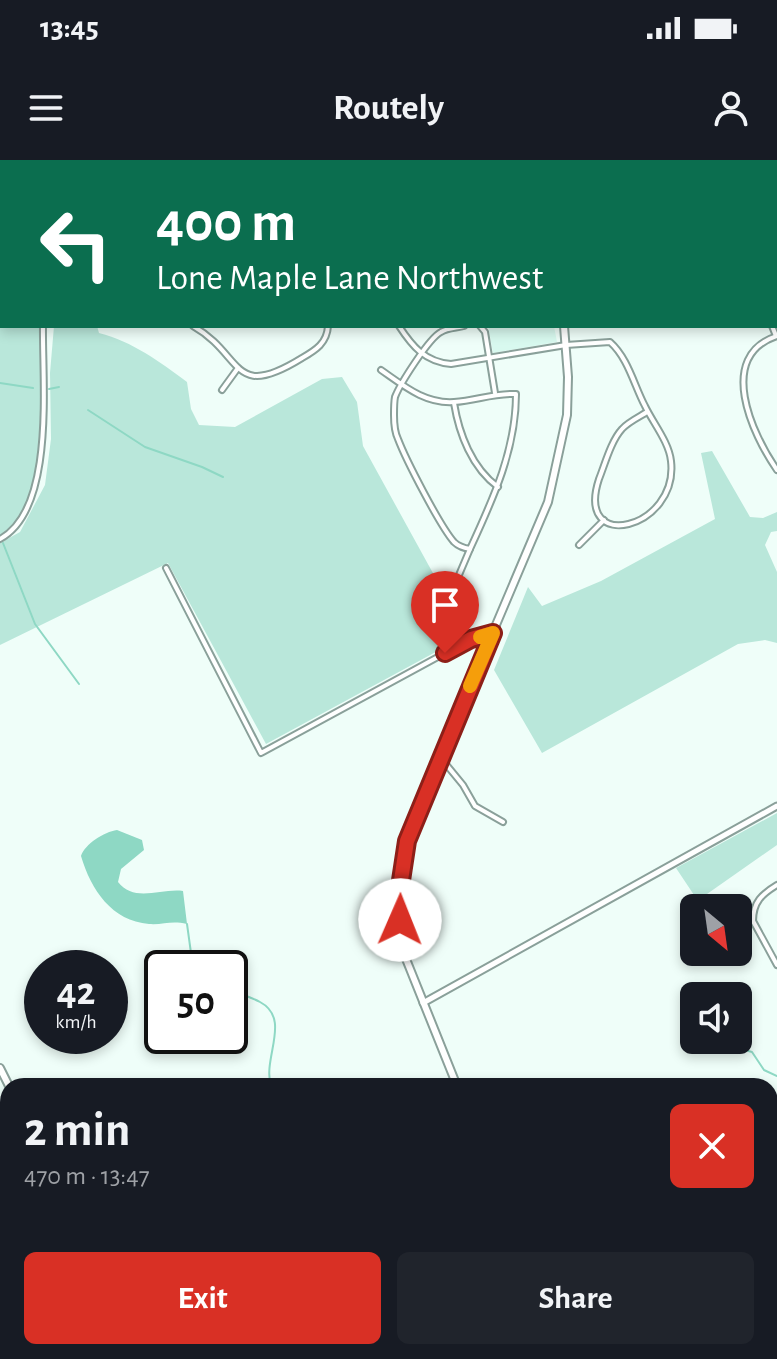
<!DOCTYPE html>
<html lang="en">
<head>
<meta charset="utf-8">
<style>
  :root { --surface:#171b24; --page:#20242c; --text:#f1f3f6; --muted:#9ea1a6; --accent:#d93025 }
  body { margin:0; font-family:"Alegreya Sans",sans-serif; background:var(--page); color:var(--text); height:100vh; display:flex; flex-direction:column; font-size:30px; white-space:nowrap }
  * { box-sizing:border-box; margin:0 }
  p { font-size:26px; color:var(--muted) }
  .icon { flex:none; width:44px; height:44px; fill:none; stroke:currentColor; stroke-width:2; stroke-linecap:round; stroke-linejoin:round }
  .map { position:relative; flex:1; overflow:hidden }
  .side { position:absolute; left:0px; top:918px; width:778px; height:282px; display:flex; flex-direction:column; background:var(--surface); border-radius:24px 24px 0 0; box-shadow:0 4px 12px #0003 }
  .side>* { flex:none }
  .guide { position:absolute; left:0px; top:0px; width:778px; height:168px; box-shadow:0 4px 12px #0003; background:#0b6e4f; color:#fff; overflow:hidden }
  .needle { width:52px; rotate:151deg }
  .buttons { position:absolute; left:680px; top:734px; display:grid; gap:16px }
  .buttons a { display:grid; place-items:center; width:72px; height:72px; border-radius:12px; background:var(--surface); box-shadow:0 4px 12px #0003; font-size:40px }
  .speed { position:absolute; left:24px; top:790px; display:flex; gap:16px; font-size:40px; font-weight:700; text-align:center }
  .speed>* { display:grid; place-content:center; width:104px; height:104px; border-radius:50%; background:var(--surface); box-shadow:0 4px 12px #0003; line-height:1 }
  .speed small { font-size:20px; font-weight:400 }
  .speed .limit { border:4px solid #111; border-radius:12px; background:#fff; color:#111 }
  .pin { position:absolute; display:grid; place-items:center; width:68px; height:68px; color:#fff; margin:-82px -34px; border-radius:50% 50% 50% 0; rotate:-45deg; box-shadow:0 0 8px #0007 }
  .pin .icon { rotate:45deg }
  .me { position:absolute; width:88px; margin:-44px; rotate:1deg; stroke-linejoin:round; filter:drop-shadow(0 0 6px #0008) }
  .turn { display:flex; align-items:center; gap:28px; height:168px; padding:0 24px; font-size:36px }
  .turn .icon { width:104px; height:104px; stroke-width:2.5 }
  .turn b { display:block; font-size:56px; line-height:68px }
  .round { display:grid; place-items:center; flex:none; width:84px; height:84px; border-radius:12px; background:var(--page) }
  .summary { display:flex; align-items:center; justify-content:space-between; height:136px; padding:0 24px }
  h1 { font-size:48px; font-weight:700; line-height:60px }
  .cta { display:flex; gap:16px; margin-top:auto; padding:16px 24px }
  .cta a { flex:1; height:92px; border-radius:12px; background:var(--accent); color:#fff; font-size:32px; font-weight:700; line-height:92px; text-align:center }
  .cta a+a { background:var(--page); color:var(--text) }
  .status { display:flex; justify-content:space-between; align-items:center; height:56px; padding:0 40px; background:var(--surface); direction:ltr }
  .status svg { height:22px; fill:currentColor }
  header { display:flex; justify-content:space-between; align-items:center; height:104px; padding:0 24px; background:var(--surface); font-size:36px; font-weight:700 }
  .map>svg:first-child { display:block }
  .built { fill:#d8f9ef }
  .green { fill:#b9e7da }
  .water { fill:#8ed8c4 }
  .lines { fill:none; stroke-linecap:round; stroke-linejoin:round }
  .stream { stroke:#8ed8c4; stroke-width:2 }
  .minor-casing { stroke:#8aa09a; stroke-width:8 }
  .tertiary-casing { stroke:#8aa09a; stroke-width:9 }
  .secondary-casing { stroke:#8aa09a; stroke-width:10 }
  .minor { stroke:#fff; stroke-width:4 }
  .tertiary { stroke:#fff; stroke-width:5 }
  .secondary { stroke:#fff; stroke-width:6 }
  .route-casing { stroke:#8d1f18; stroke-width:20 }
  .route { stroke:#d93025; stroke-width:14 }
  .slow { stroke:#f59e0b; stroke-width:14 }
</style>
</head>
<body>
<div class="status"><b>13:45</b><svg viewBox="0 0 49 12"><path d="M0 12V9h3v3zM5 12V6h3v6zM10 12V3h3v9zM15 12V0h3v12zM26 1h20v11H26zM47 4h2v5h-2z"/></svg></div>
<header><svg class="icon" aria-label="menu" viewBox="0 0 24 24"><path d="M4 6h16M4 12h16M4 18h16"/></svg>Routely<svg class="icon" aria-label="person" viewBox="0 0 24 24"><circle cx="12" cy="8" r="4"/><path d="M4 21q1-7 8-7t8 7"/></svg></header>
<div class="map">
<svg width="777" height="1199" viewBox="0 0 777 1199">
  <rect width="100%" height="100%" fill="#effef9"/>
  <path class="built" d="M 488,166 L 554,166 L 557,182 L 493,193 Z"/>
  <g class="green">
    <path d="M 0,0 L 156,0 L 2,2 L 2,166 L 43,166 L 40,301 L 25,354 L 0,379 Z"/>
    <path d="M 54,166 L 97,166 L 99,173 C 133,182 159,201 187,222 L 191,249 L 199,265 L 235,267 L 322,219 L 342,217 L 357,242 L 363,286 L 467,475 L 266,584 L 168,403 L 0,485 L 0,383 L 20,372 L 45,325 L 51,279 L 50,213 Z"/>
    <path d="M 712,291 L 750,357 L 763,358 L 777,352 L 777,371 L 771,372 L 765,385 L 777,412 L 777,483 L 765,480 L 738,484 L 542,593 L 494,510 L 528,427 L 542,446 L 601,421 L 715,359 L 701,293 Z"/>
    <path d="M 777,653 L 777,685 L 707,734 L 709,748 L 694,748 L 694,760 L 690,760 L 694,735 L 676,708 Z"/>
  </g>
  <path class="water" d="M 117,670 L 142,680 L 144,690 L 121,709 L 118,722 C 134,743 161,728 183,731 L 187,764 C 171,760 164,765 149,764 C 112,761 91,730 81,696 C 85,684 104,672 117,670 Z"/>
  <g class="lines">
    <g class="stream">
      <path d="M 0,223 L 33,228"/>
      <path d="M 49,229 L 59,227"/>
      <path d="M 88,250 L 145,287 L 202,307 L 223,317"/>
      <path d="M 3,383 L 35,464 L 79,524"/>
      <path d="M 187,764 L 191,793 L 200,808"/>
      <path d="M 230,830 C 240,834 251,837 260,842 C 292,859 262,898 271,926"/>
      <path d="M 690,852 L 694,855"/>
      <path d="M 724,880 L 731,886 L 752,892 L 764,910 L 777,916"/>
      <path d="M 770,1012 L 777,1017"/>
      <path d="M 478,1192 L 482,1199"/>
      <path d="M 610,1192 L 620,1199"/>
    </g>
    <defs>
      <g id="minor">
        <path d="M 328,0 L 345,0"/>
        <path d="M 388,0 L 389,2"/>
        <path d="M 593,0 L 593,2"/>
        <path d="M 155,2 L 156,0"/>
        <path d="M 238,2 L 239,2"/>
        <path d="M 676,2 L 677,0"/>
        <path d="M 776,32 L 777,31"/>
        <path d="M 193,166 C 244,195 231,242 302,198 C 316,190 327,183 328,166"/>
        <path d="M 399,166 C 412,186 425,202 451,204 L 566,185 L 610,182 C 628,198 634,225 645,246 C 653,263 669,282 671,301 C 679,369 574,395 599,319 C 605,304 611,281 622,269 C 628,262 639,257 647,252"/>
        <path d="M 480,166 L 485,172 L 495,233"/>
        <path d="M 772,166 L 776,176"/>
        <path d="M 777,176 C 716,196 752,274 777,310"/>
        <path d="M 381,210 C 404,226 425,244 454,242 C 476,241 492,233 516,234 C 516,290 493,339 470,389 C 464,388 459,387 454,382 C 440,366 406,300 398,279 C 395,273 394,263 394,255 C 394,250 394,242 395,237 C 400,224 429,178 441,172 C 447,168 457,168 464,166"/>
        <path d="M 222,230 L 238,208"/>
        <path d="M 454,243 C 459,274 472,308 498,327"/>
        <path d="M 0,379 C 56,349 42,220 43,166"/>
        <path d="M 579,385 L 604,360"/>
        <path d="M 166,408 L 261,593 L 471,479 L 490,474"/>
        <path d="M 453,429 L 470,389"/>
        <path d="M 440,597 L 463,625 L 475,646 L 503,662"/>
        <path d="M 777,725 C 762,734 753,742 753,761 L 777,805"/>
      </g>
      <path id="tertiary" d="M 423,843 L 777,646"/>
      <g id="secondary">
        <path d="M 542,0 L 542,2"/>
        <path d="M 0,908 L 9,926"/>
        <path d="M 457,926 L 406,799 L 399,744 L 403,700 L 411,671 L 440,597 L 548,342 L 567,255 L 568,217 L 564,166"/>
        <path d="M 153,1192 L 157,1199"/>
        <path d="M 572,1192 L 575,1199"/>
      </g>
    </defs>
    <use href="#minor" class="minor-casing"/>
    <use href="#tertiary" class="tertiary-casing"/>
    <use href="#secondary" class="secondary-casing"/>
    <use href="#minor" class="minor"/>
    <use href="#tertiary" class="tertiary"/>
    <use href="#secondary" class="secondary"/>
  </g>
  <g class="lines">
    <defs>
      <path id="route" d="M 400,760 L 400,727 L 407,681 L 493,473 L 471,479 L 445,493"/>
    </defs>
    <use href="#route" class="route-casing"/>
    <use href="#route" class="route"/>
    <path class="slow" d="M 470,526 L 493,473 L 480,477"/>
  </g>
</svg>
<div class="buttons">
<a><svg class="needle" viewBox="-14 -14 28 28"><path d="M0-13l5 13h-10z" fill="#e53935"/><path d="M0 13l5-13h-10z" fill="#9ea1a6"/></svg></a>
<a><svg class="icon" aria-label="sound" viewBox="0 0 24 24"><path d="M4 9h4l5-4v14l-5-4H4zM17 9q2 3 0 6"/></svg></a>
</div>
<div class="speed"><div>42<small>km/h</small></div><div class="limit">50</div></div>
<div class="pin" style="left:445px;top:493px;background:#d93025"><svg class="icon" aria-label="arrive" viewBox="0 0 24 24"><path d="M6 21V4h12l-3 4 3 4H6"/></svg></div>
<svg class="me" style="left:400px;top:760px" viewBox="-20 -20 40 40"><circle r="19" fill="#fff"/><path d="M0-13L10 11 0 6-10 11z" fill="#d93025"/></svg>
<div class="guide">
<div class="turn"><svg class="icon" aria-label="left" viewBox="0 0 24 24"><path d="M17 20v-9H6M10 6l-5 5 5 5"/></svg><div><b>400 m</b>Lone Maple Lane Northwest</div></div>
</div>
<section class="side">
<div class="summary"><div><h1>2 min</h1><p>470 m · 13:47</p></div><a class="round" style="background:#d93025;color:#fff"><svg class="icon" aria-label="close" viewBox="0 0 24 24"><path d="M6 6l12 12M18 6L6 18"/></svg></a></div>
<div class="cta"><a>Exit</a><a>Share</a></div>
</section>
</div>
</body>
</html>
